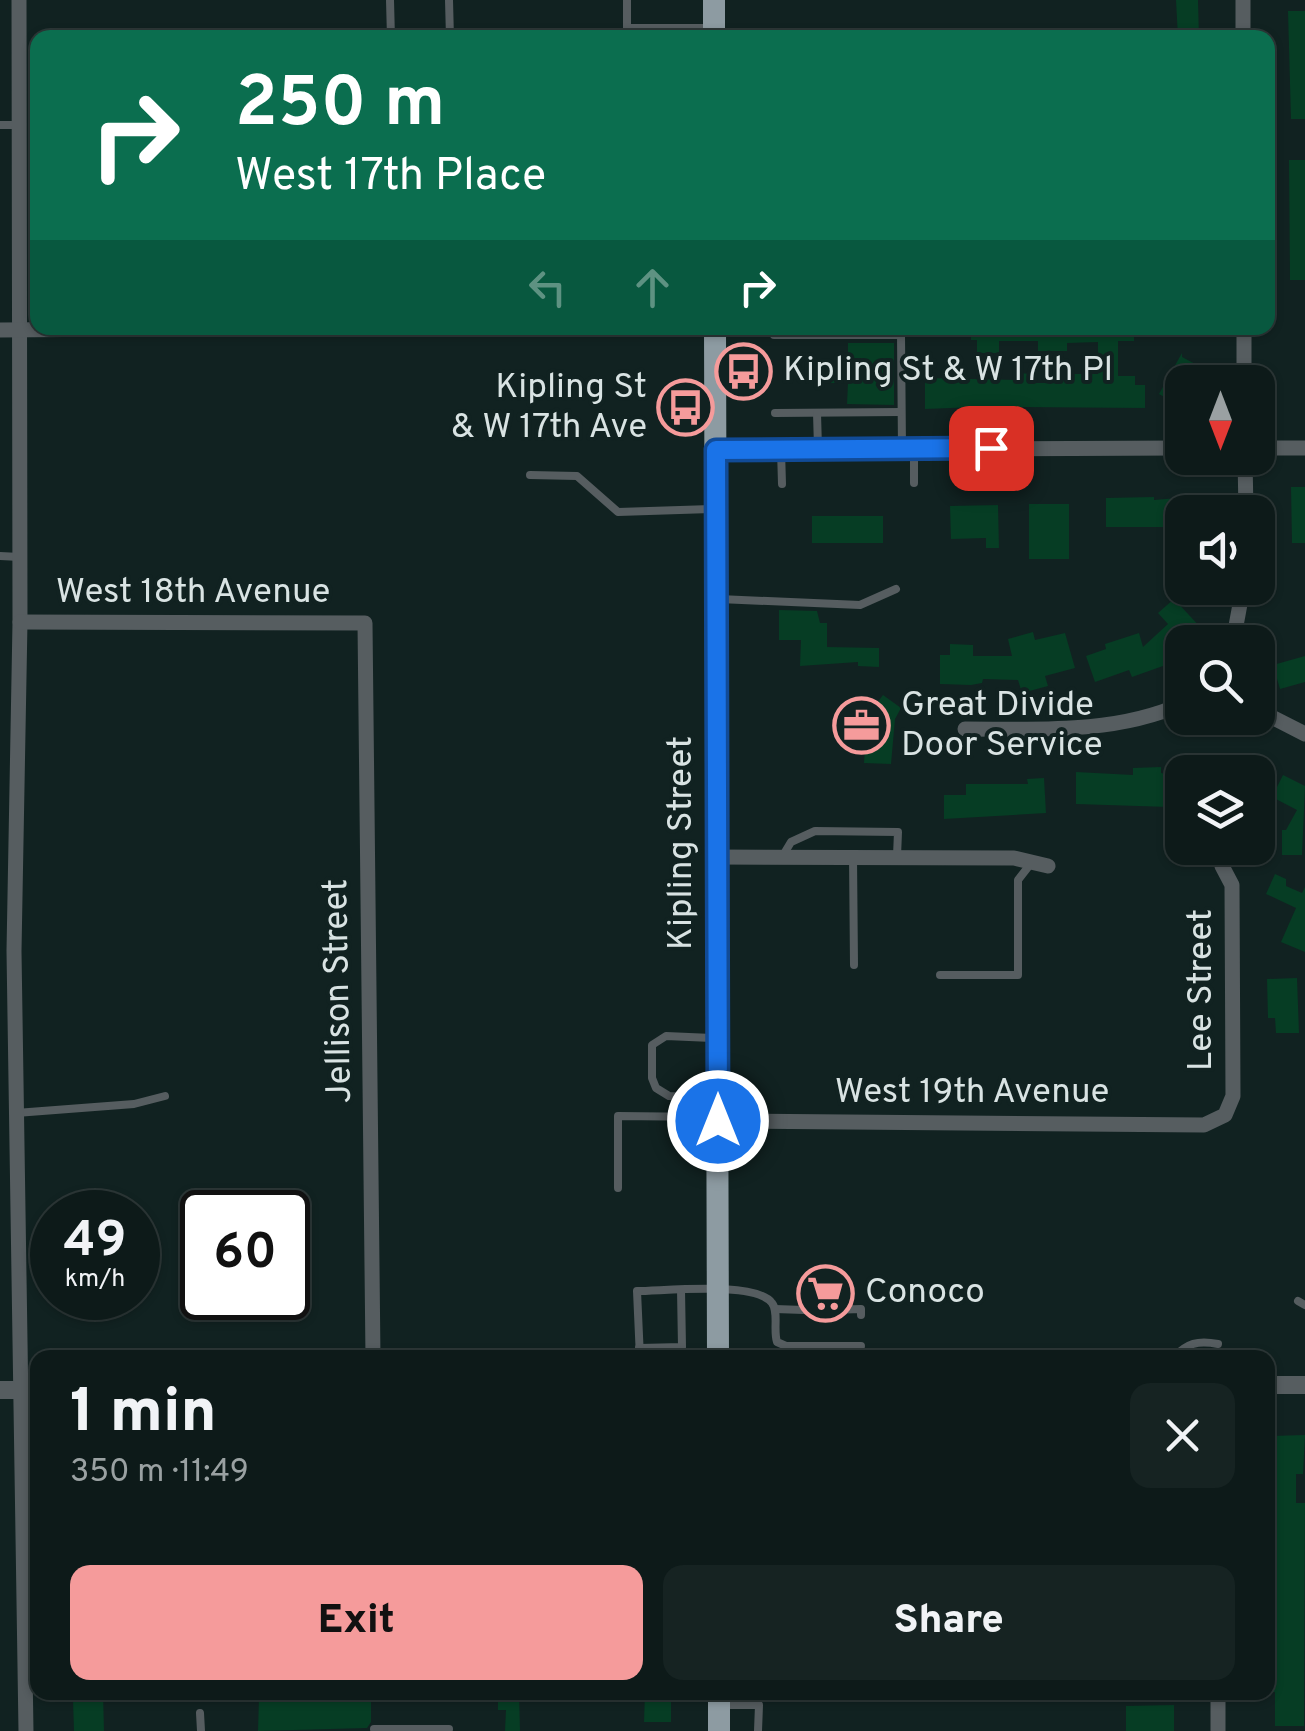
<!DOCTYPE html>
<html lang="en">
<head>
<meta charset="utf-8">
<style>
  :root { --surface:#0d1a19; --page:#162322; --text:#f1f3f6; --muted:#9aa1a2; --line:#2d3838; --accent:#f59b9b }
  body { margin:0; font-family:Overpass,sans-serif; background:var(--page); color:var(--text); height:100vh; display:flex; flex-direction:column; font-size:38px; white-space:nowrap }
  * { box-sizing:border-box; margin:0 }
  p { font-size:32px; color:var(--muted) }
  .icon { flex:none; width:55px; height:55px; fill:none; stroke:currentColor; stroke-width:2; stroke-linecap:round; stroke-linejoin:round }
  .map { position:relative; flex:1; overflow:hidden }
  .details { position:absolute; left:30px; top:1350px; width:1245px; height:350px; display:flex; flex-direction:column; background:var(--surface); border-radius:20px; box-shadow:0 2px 8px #0004,0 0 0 2px var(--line) }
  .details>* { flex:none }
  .guide { position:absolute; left:30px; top:30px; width:1245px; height:305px; border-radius:20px; box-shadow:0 2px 8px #0004,0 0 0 2px var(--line); background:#0b6e4f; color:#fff; overflow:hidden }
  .needle { width:65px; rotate:180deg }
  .buttons { position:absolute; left:1165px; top:365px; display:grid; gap:20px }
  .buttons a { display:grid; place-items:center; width:110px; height:110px; border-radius:20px; background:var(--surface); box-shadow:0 2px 8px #0004,0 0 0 2px var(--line); font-size:50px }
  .speed { position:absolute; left:30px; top:1190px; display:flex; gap:20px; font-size:50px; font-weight:700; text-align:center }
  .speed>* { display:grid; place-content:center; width:130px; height:130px; border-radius:50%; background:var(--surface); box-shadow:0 2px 8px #0004,0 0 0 2px var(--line); line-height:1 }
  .speed small { font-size:25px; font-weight:400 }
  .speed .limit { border:5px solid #111; border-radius:15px; background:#fff; color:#111 }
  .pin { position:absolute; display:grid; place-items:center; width:85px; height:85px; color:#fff; margin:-42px; border-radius:20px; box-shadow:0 5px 15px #0006 }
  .me { position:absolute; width:110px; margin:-55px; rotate:0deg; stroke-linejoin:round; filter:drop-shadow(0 0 8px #0008) }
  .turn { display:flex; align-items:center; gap:35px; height:210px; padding:0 40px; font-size:45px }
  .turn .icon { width:130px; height:130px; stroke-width:2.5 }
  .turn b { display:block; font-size:70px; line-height:85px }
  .lanes { display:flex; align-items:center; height:95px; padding:0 40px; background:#0003; justify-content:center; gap:50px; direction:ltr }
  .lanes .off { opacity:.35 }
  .round { display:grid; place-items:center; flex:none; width:105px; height:105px; border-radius:20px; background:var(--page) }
  .summary { display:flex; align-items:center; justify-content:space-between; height:170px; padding:0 40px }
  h1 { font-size:60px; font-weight:800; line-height:75px }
  .primary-button { display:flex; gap:20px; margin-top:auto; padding:20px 40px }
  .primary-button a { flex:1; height:115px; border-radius:20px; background:var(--accent); color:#111; font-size:40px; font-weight:800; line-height:115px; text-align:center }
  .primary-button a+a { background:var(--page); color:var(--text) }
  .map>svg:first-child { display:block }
  .building { fill:#063d24 }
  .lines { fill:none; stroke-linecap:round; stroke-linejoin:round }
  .service { stroke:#565d60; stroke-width:8 }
  .minor { stroke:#565d60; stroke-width:15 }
  .tertiary { stroke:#565d60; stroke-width:18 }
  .primary { stroke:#8d9ba2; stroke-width:22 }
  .route-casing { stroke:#114b97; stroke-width:25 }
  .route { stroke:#1a73e8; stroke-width:18 }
  .labels { text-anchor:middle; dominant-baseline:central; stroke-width:8; stroke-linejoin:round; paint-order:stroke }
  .poi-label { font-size:35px; fill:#d9e3e3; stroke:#112221; text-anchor:start }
  .street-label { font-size:35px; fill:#d9e3e3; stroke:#112221 }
</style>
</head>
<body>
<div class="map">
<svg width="1305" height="1731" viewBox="0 0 1305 1731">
  <rect width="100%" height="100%" fill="#112221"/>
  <g class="building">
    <path d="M 1176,0 L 1198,0 L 1199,38 L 1178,38 Z"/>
    <path d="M 1288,11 L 1305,11 L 1305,119 L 1291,119 Z"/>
    <path d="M 1289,160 L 1305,160 L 1305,280 L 1290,280 Z"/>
    <path d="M 971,328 L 1134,329 L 1134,341 L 1118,341 L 1118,376 L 1135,376 L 1135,385 L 1145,385 L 1145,408 L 1021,407 L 1021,412 L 1004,412 L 1004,406 L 925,409 L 925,378 L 1018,380 L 1018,373 L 1032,374 L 1032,383 L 1061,383 L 1061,374 L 1098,374 L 1098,342 L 1067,343 L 1067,351 L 1038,351 L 1038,341 L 999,341 L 999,353 L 977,353 L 977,340 L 971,340 Z"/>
    <path d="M 848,343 L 894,343 L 894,405 L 847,404 L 848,383 L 831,383 L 831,364 L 848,364 Z"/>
    <path d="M 1182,353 L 1182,357 L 1203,368 L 1194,382 L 1182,382 L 1182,407 L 1159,394 Z"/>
    <path d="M 1291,487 L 1305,487 L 1305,543 L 1292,543 Z"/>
    <path d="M 1201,496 L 1202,512 L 1182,512 L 1182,527 L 1106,527 L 1106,498 L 1154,497 L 1154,500 Z"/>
    <rect x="1029" y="504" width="40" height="55"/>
    <path d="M 998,505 L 999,548 L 986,548 L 986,538 L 951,539 L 950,506 Z"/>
    <rect x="812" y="516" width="71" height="27"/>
    <path d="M 1174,599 L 1203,630 L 1189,642 L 1182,642 L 1182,648 L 1163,666 L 1132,677 L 1129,670 L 1095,682 L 1086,656 L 1106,649 L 1105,644 L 1139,633 L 1143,647 L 1168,624 L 1158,613 Z"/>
    <path d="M 779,610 L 817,611 L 820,623 L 827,623 L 827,647 L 879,648 L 879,667 L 858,666 L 858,662 L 800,666 L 801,640 L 779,640 Z"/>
    <path d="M 1033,632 L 1035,640 L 1065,633 L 1075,668 L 1045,676 L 1048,686 L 1022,693 L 1018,680 L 983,679 L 982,683 L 971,685 L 940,684 L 940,655 L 950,655 L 950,644 L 973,645 L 973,656 L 1012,656 L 1008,639 Z"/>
    <path d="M 1305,656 L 1305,682 L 1280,689 L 1273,665 Z"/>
    <path d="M 883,695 L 901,708 L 895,719 L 891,764 L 864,763 L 865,747 L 858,747 L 857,725 L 868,726 L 868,715 Z"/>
    <path d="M 1161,767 L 1161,773 L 1166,774 L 1166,790 L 1182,790 L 1182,821 L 1169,821 L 1169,807 L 1076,804 L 1076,772 L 1133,775 L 1133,768 Z"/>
    <path d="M 1283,775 L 1305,786 L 1302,855 L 1282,855 L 1282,830 L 1286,830 L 1297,810 L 1272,797 Z"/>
    <path d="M 1044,778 L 1046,813 L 944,819 L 944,795 L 966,795 L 966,784 L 1028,784 L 1027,779 Z"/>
    <path d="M 1275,874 L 1286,879 L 1286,886 L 1302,893 L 1305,887 L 1305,952 L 1281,942 L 1296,908 L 1266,894 Z"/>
    <path d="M 1297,978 L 1299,1033 L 1276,1033 L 1275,1018 L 1268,1018 L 1267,979 Z"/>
    <path d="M 1305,1435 L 1303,1474 L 1296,1474 L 1296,1503 L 1305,1503 L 1304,1726 L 1275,1726 L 1275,1692 L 1268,1692 L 1268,1564 L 1273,1564 L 1273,1536 L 1268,1536 L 1268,1436 Z"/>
    <path d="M 77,1692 L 103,1692 L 104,1731 L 74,1731 L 73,1700 L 77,1700 Z"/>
    <path d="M 295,1692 L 371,1692 L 371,1722 L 367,1728 L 258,1731 L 259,1697 L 295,1698 Z"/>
    <path d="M 498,1692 L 519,1692 L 520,1731 L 505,1731 L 506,1710 L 498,1710 Z"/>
    <path d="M 645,1692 L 671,1692 L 671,1722 L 644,1722 Z"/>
    <path d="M 1174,1705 L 1174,1731 L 1126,1731 L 1126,1706 Z"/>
  </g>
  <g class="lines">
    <g class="service">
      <path d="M 390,0 L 391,38"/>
      <path d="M 449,0 L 450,38"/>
      <path d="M 627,0 L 627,28 L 710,28"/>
      <path d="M 0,125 L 19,125"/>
      <path d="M 774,335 L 901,335 L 902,449"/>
      <path d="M 775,413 L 901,412"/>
      <path d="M 817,413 L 818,448"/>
      <path d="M 914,449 L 914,483"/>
      <path d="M 781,450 L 782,484"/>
      <path d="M 530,475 L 577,476 L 618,512 L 711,509"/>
      <path d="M 0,556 L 20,557"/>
      <path d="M 719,599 L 860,605 L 896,589"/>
      <path d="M 782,857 L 791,842 L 815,831 L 898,832 L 897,856"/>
      <path d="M 853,857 L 854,965"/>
      <path d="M 940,975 L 1018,975 L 1018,880 L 1032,862"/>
      <path d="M 712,1038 L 666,1036 L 652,1045 L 652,1078 L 656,1088 L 669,1096 L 713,1098"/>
      <path d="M 16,1113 L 134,1104 L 165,1096"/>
      <path d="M 618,1188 L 618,1116 L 712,1117"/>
      <path d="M 1298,1301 L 1305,1305"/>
      <path d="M 775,1309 L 804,1310"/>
      <path d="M 830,1310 L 861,1309 L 861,1315"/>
      <path d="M 639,1348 L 682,1347 L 681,1290"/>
      <path d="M 640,1358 L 637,1291 C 665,1291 756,1281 772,1303 C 779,1312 773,1330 777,1342 L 786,1346 L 861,1346"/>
      <path d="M 1173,1358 C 1187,1343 1198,1340 1218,1344"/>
      <path d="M 724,1705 L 759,1705 L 758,1731"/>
      <path d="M 200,1713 L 201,1731"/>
      <path d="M 374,1729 L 449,1729"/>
    </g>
    <g class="minor">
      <path d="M 19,0 L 20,622 L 14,951 L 26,1731"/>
      <path d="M 1243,0 L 1243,38"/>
      <path d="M 1244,328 L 1244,382"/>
      <path d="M 0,330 L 272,328"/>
      <path d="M 1258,448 L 1305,448"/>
      <path d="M 716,450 L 1182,448"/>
      <path d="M 1245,458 L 1246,512"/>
      <path d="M 20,622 L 365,623 L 373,1358"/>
      <path d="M 1233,642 L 1243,588"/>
      <path d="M 1258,710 L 1305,734"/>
      <path d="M 965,729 C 1037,729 1115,734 1182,704"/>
      <path d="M 716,857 L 1014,858 L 1048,866"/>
      <path d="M 718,1121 L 1204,1125 L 1225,1115 L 1233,1096 L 1232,885 L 1222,866"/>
      <path d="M 1218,1731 L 1218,1692"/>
    </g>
    <g class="tertiary">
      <path d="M 1268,1385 L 1305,1385"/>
      <path d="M 0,1390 L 38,1390"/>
    </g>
    <g class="primary">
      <path d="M 714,0 L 714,38"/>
      <path d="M 715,328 L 718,1358"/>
      <path d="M 719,1692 L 719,1731"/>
    </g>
  </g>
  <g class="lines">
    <defs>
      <path id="route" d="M 718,1121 L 716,450 L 991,448"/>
    </defs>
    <use href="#route" class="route-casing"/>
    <use href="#route" class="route"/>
  </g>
  <defs>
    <symbol id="bus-ring" viewBox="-11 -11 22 22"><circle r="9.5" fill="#112221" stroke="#f59b9b" stroke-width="1.5"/><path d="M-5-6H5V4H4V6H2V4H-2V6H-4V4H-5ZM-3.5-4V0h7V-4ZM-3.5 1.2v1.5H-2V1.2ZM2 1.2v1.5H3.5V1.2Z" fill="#f59b9b"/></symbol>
    <symbol id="office-ring" viewBox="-11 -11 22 22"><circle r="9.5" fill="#112221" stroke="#f59b9b" stroke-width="1.5"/><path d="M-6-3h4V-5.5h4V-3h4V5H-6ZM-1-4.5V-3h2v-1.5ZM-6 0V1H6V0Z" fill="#f59b9b"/></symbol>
    <symbol id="supermarket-ring" viewBox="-11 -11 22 22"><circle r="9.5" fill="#112221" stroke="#f59b9b" stroke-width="1.5"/><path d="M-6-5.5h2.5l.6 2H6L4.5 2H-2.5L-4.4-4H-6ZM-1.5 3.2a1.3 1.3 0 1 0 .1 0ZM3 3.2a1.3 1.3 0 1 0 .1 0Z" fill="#f59b9b"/></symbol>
  </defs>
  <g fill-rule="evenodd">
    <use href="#bus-ring" x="712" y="340" width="63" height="63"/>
    <use href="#bus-ring" x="654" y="376" width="63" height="63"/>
    <use href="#office-ring" x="830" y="694" width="63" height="63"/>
    <use href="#supermarket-ring" x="794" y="1262" width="63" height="63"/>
  </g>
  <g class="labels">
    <g class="poi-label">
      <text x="783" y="371">Kipling St &amp; W 17th Pl</text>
      <text x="647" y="388" text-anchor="end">Kipling St<tspan x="647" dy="40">&amp; W 17th Ave</tspan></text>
      <text x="901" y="706">Great Divide<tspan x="901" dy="40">Door Service</tspan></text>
      <text x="865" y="1293">Conoco</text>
    </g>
    <g class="street-label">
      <text x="193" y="593">West 18th Avenue</text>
      <text transform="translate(682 843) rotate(-90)">Kipling Street</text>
      <text transform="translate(1202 990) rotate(-90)">Lee Street</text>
      <text transform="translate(339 991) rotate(-91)">Jellison Street</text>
      <text x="972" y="1093">West 19th Avenue</text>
    </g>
  </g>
</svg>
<div class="buttons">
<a><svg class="needle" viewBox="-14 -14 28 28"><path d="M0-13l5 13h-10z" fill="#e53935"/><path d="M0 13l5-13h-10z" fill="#9aa1a2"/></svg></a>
<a><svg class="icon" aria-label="sound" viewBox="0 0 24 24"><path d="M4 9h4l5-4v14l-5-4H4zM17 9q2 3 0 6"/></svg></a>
<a><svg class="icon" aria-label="search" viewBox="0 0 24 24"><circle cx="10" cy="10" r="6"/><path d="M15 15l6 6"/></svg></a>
<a><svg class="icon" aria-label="layers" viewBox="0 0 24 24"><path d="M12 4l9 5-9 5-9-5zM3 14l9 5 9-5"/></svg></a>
</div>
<div class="speed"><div>49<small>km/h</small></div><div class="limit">60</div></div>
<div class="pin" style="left:991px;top:448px;background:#d93025"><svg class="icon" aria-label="arrive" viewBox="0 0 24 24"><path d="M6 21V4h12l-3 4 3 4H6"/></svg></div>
<svg class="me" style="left:718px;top:1121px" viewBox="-20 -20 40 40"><circle r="17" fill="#1a73e8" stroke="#fff" stroke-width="3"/><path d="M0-11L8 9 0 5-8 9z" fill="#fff"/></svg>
<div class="guide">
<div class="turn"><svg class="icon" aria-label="right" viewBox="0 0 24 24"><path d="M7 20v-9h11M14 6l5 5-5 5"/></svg><div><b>250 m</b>West 17th Place</div></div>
<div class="lanes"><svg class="icon off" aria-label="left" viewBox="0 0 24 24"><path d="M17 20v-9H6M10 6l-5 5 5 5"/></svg><svg class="icon off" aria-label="ahead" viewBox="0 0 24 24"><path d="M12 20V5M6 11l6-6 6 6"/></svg><svg class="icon" aria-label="right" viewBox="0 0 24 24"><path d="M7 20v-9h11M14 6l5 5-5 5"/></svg></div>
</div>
<section class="details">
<div class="summary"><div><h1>1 min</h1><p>350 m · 11:49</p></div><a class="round"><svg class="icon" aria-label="close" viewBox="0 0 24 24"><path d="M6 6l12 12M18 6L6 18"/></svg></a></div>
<div class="primary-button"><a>Exit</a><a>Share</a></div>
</section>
</div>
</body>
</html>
